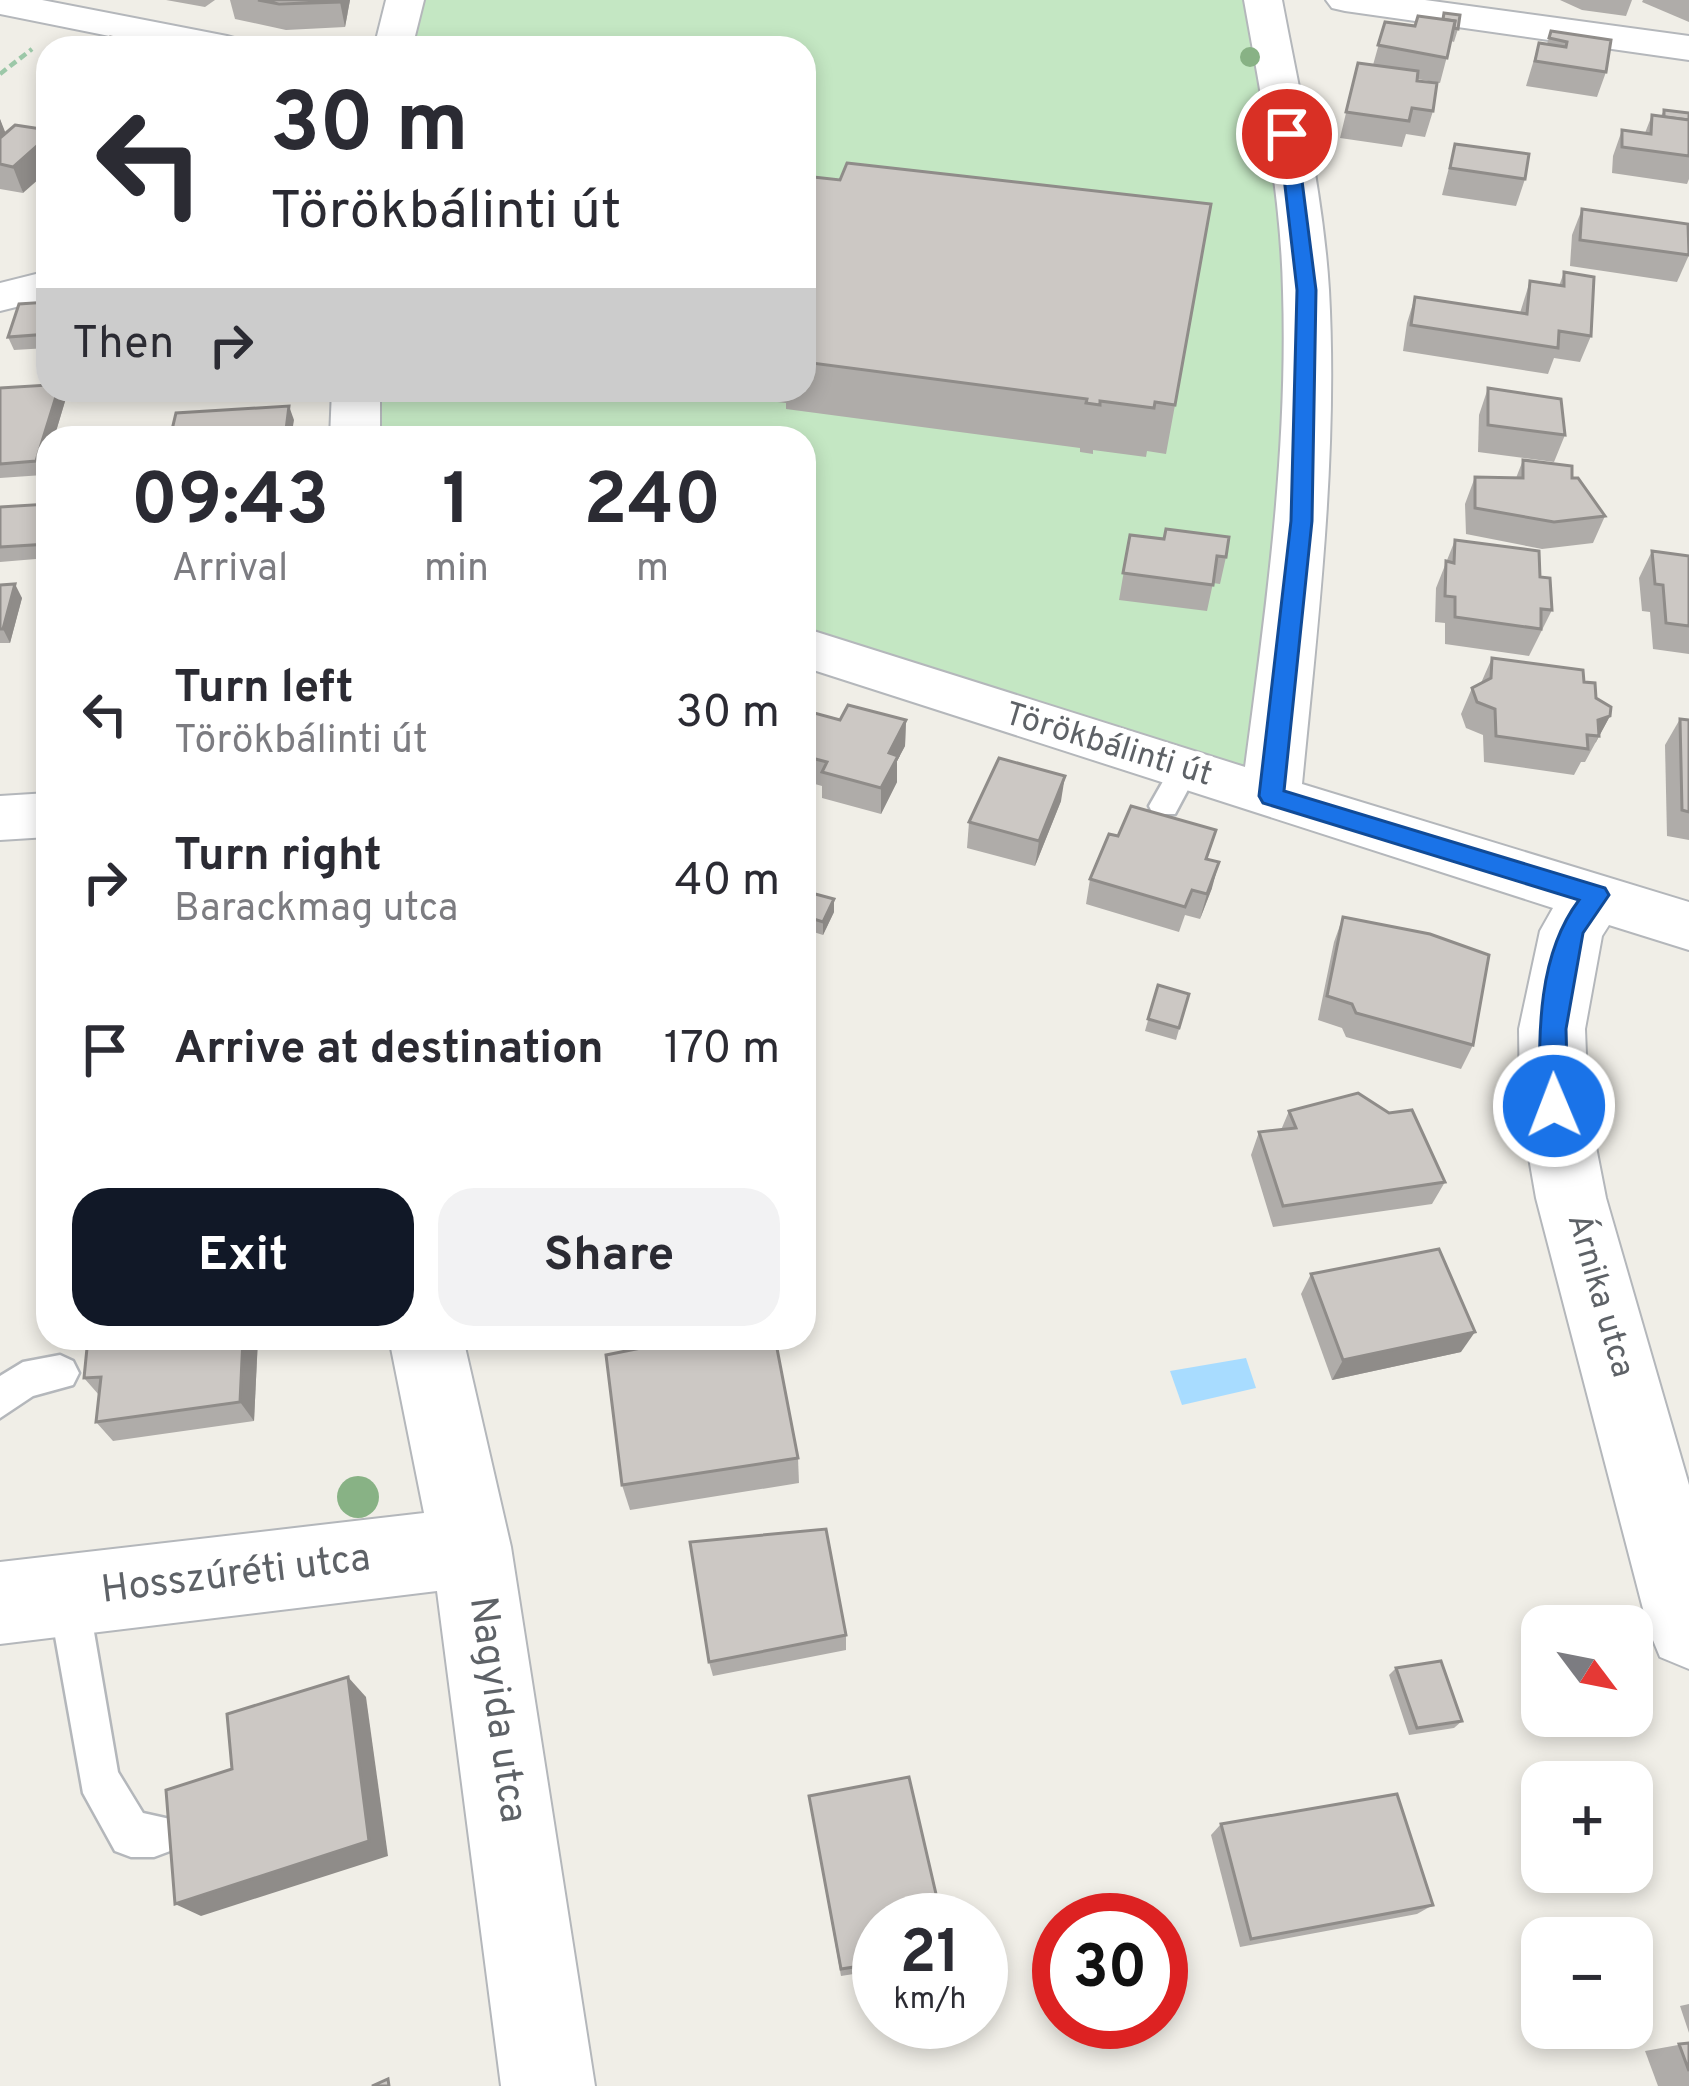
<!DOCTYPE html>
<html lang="en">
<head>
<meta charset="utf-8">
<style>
  :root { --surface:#fff; --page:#f2f2f3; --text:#2b2b33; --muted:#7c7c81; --accent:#111827 }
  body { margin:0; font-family:Overpass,sans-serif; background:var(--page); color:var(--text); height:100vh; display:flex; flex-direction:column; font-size:45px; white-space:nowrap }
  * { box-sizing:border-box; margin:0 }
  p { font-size:39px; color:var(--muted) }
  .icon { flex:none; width:66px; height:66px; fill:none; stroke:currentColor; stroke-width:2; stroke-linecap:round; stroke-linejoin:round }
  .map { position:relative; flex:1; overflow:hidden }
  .details { position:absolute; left:36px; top:426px; width:780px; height:924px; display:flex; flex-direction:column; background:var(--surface); border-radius:36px; box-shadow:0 6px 18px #0003 }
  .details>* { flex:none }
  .guide { position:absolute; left:36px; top:36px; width:780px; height:366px; border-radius:36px; box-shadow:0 6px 18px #0003; background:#fff; color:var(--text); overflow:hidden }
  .needle { width:78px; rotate:122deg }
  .controls { position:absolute; left:1521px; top:1605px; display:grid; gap:24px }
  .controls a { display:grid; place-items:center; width:132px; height:132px; border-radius:24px; background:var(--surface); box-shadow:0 6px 18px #0003; font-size:60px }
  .speed { position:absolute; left:852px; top:1893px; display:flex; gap:24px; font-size:60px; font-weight:700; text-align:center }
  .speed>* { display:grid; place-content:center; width:156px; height:156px; border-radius:50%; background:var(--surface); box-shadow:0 6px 18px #0003; line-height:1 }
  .speed small { font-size:30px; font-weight:400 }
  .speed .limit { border:18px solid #d22; background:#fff; color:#111 }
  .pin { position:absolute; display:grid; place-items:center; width:102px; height:102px; color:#fff; margin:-51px; border:6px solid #fff; border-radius:50%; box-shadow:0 3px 12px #0007 }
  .me { position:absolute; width:132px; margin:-66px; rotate:359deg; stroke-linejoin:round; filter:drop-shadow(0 0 9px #0008) }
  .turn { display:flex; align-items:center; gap:42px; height:252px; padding:0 36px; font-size:54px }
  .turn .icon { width:156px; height:156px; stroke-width:2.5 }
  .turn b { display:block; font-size:84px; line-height:102px }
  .then { display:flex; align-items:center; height:114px; padding:0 36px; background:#0003; gap:24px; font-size:45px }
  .eta { display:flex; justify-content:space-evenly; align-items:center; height:204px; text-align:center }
  .eta b { font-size:72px; font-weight:700; line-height:84px }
  .primary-button { display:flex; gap:24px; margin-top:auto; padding:24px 36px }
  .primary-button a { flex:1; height:138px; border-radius:36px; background:var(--accent); color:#fff; font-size:48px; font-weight:700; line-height:138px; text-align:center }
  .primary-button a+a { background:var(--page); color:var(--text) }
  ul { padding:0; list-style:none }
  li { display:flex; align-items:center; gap:36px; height:168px; padding:0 36px }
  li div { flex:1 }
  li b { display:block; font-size:45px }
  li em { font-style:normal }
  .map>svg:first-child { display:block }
  .green { fill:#c4e7c3 }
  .water { fill:#a8dcff }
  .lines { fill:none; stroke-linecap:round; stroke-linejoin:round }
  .lane-casing { stroke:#b4b7bb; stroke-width:5 }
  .street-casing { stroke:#b4b7bb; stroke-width:4 }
  .path { stroke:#9cc8a8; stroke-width:4.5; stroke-dasharray:8 4.5; stroke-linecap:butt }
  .lane { fill:#fff; fill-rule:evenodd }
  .street { fill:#fff; fill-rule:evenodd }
  .tree { fill:#88b285 }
  .wall { fill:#afaca9 }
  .shaded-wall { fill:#8f8c89 }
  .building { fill:#ccc8c4; stroke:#8f8c89; stroke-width:3 }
  .route { fill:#1a73e8; stroke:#114b97; stroke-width:3 }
  .labels { text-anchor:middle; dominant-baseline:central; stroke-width:10; stroke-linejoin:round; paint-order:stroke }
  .street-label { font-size:33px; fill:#5e6267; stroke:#fff }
  .near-street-label { font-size:39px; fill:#5e6267; stroke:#fff }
</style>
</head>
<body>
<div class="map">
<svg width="1689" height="2086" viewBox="0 0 1689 2086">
  <rect width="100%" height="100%" fill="#f0eee7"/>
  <path class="green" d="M 405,0 L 1263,0 L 1296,179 L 1271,796 L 804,647 L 804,438 L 355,438 L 356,390 L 804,390 L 804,48 L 393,48 Z"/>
  <path class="water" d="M 1246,1358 L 1256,1388 L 1182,1405 L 1170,1371 Z"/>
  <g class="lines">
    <defs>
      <g id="lane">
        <path d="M 1184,758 L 1199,769 L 1175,814 L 1153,814 L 1149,806 L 1174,762 Z"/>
        <path d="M 60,1355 L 73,1361 L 79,1373 L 73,1385 L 33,1396 L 0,1418 L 0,1376 L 23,1362 Z"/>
        <path d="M 68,1577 L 82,1583 L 88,1597 L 118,1772 L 143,1813 L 170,1819 L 176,1835 L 170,1851 L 154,1857 L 131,1857 L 115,1851 L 83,1793 L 48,1597 L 54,1583 Z"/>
      </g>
      <g id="street">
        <path d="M 0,0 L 42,0 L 227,36 L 241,40 L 246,48 L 169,48 L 0,14 Z"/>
        <path d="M 386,0 L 424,0 L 412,48 L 374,48 Z"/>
        <path d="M 1244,0 L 1282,0 C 1300,96 1323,192 1329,290 C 1338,455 1318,620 1302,784 L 1689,902 L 1689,950 L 1609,925 L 1602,936 L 1585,1029 L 1588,1106 L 1606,1198 L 1689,1485 L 1689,1669 L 1660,1657 L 1648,1628 L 1536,1198 L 1520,1106 L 1519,1029 L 1540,931 L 1553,908 L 804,667 L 804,628 L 1245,767 C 1266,609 1288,451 1283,291 C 1281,193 1261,96 1244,0 Z"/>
        <path d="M 1326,0 L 1425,0 L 1689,36 L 1689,60 L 1345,11 L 1332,8 Z"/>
        <path d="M 48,271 L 48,299 L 0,311 L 0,283 Z"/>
        <path d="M 332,390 L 380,390 L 380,438 L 330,438 Z"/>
        <path d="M 48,793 L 48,837 L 0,840 L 0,796 Z"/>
        <path d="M 389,1338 L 463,1338 L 511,1547 L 595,2086 L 501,2086 L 437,1591 L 0,1644 L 0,1562 L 424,1513 Z"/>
      </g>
    </defs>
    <use href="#lane" class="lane-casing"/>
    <use href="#street" class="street-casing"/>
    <path class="path" d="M 0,74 L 32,49"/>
    <use href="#lane" class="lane"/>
    <use href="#street" class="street"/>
  </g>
  <g class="tree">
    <circle cx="1250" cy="57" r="10"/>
    <circle cx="358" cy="1497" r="21"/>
  </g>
  <g class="wall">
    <path d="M 166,0 L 215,0 L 205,7 Z"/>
    <path d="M 230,0 L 350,0 L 345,27 L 286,30 L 235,19 Z"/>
    <path d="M 1560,0 L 1632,0 L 1626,16 L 1582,10 Z"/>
    <path d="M 1643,0 L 1689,0 L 1689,22 L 1642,2 Z"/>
    <path d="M 1385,22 L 1458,29 L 1454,42 L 1451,41 L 1440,83 L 1417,79 L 1433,111 L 1425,137 L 1406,134 L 1402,147 L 1340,138 L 1358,63 L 1373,65 Z"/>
    <path d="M 1551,31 L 1606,72 L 1597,97 L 1526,86 L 1539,43 L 1547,44 Z"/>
    <path d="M 1664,110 L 1689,113 L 1689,179 L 1687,184 L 1612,173 L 1613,156 L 1622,130 L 1645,133 L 1652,115 L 1661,116 Z"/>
    <path d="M 0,119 L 23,193 L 0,189 Z"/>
    <path d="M 1455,144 L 1525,179 L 1516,206 L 1442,195 Z"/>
    <path d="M 804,176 L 1175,405 L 1166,454 L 1147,451 L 1146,457 L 1093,450 L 1093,454 L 1080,452 L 1080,448 L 786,409 L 786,403 L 769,401 L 769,390 L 804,390 Z"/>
    <path d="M 1582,209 L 1689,255 L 1677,282 L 1570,266 L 1572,235 Z"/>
    <path d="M 1564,272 L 1591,336 L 1580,362 L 1554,358 L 1548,374 L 1403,351 L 1407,323 L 1415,297 L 1520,313 L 1530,281 L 1559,286 Z"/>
    <path d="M 48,302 L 48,348 L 14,350 L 8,337 Z"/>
    <path d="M 0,388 L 62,390 L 66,398 L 54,438 L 48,438 L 48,457 L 43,475 L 0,478 Z"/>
    <path d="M 1488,388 L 1565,435 L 1554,462 L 1478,452 L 1479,415 Z"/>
    <path d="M 173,390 L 255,390 L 175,395 Z"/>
    <path d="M 1523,460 L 1572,478 L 1605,516 L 1593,543 L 1542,549 L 1466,534 L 1465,504 L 1475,477 L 1516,478 Z"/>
    <path d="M 48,504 L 48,558 L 0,562 L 0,507 Z"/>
    <path d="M 1130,535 L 1226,557 L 1220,584 L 1213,583 L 1207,611 L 1119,600 Z"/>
    <path d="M 1455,540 L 1540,577 L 1552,610 L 1529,656 L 1445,644 L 1445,623 L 1435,622 L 1436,588 Z"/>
    <path d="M 1652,551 L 1689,556 L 1689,654 L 1653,649 L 1650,612 L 1642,611 L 1639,578 Z"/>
    <path d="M 0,585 L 22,598 L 10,643 L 0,643 Z"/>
    <path d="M 1492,658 L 1584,682 L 1610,716 L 1585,762 L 1581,762 L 1574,775 L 1484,762 L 1483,735 L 1466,728 L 1461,714 L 1472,688 L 1481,683 Z"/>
    <path d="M 804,717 L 840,720 L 906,720 L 905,746 L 897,761 L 897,782 L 881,814 L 822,798 L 822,786 L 804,781 Z"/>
    <path d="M 1680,719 L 1689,720 L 1689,840 L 1667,836 L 1665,745 Z"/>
    <path d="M 1061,801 L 1035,866 L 967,848 L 969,822 Z"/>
    <path d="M 1208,859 L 1212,888 L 1200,919 L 1185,915 L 1179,932 L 1086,904 L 1090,879 Z"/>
    <path d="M 804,891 L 834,912 L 823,935 L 804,929 Z"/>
    <path d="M 1343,917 L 1473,1045 L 1461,1069 L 1346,1037 L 1342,1028 L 1318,1020 L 1334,942 Z"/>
    <path d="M 1158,985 L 1189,994 L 1176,1040 L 1145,1031 Z"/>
    <path d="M 1289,1111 L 1445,1182 L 1432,1204 L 1273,1227 L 1251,1155 L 1259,1132 L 1281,1130 Z"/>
    <path d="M 1311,1274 L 1461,1352 L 1332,1380 L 1301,1294 Z"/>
    <path d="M 88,1338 L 258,1338 L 254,1421 L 113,1441 L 96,1422 L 99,1395 L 84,1378 Z"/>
    <path d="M 798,1458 L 799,1483 L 630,1510 L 622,1485 Z"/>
    <path d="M 846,1635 L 846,1650 L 713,1676 L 709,1662 Z"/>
    <path d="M 1396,1668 L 1462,1721 L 1454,1728 L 1409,1735 L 1389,1675 Z"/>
    <path d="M 809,1796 L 879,1920 L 879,1970 L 841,1976 Z"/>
    <path d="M 1221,1824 L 1433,1905 L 1417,1914 L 1240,1947 L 1211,1835 Z"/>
    <path d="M 1689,2004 L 1689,2033 L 1680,2006 Z"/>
    <path d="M 1689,2043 L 1689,2086 L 1658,2086 L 1645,2051 Z"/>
  </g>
  <g class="shaded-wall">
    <path d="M 340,0 L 350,0 L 345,27 L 340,2 Z"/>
    <path d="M 0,119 L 8,139 L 0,146 Z"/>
    <path d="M 48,136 L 48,171 L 23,193 L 13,167 Z"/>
    <path d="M 58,390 L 62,390 L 66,398 L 54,438 L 48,438 L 48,457 L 43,475 L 36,461 Z"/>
    <path d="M 289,406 L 294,420 L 291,438 L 285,438 Z"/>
    <path d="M 15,584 L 22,598 L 10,643 L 3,629 Z"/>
    <path d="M 1610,716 L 1596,742 L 1595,743 L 1599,736 L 1598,720 Z"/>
    <path d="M 906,720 L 905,746 L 897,761 L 897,782 L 881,814 L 881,788 L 889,753 Z"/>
    <path d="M 1065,776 L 1061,801 L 1035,866 L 1039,841 Z"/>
    <path d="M 1219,862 L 1212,888 L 1200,919 L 1207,894 Z"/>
    <path d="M 834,899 L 834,912 L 823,935 L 823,922 Z"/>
    <path d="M 1475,1332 L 1461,1352 L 1332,1380 L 1343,1360 Z"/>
    <path d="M 243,1338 L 258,1338 L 254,1421 L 240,1402 Z"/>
    <path d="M 348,1677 L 366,1697 L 388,1856 L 201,1916 L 175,1904 Z"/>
  </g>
  <g class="building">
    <path d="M 258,0 L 340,0 L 340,2 L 279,4 Z"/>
    <path d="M 1444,13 L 1460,15 L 1458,29 L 1454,28 L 1455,21 L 1443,19 Z"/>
    <path d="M 1418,16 L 1455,21 L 1447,58 L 1378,45 L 1385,22 L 1415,26 Z"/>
    <path d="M 1551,31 L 1611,40 L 1606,72 L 1535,61 L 1539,43 L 1566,47 L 1567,42 L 1549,38 Z"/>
    <path d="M 110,37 L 165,47 L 93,48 Z"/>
    <path d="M 1358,63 L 1418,71 L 1417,81 L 1437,83 L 1433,111 L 1412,108 L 1409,121 L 1346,112 Z"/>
    <path d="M 1664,110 L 1689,113 L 1689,120 L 1664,117 Z"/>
    <path d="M 1652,115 L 1689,120 L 1689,156 L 1622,147 L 1622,130 L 1651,134 Z"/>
    <path d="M 15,125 L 48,130 L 48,136 L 13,167 L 0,164 L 0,138 Z"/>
    <path d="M 1455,144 L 1529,154 L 1525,179 L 1450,168 Z"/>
    <path d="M 847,163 L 1211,204 L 1175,405 L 1155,402 L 1154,408 L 1100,401 L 1100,405 L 1086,403 L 1087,399 L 804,362 L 804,176 L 840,180 Z"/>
    <path d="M 1582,209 L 1688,224 L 1689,255 L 1580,240 Z"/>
    <path d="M 1564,272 L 1594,277 L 1591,336 L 1559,331 L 1558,348 L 1411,325 L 1415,297 L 1527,314 L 1530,281 L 1564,286 Z"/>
    <path d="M 48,302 L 48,334 L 8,337 L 19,304 Z"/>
    <path d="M 48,385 L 48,390 L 58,390 L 36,461 L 0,464 L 0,388 Z"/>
    <path d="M 1488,388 L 1561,399 L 1565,435 L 1488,425 Z"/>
    <path d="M 289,406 L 285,438 L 170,438 L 176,413 Z"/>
    <path d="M 1523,460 L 1572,466 L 1572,478 L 1578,478 L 1605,516 L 1554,522 L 1475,508 L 1475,477 L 1523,478 Z"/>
    <path d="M 48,504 L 48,544 L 0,547 L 0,507 Z"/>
    <path d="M 1166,529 L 1229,537 L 1226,557 L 1217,556 L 1213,585 L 1123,573 L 1130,535 L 1164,539 Z"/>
    <path d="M 1455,540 L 1539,551 L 1540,577 L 1550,578 L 1552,610 L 1541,609 L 1541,629 L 1455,617 L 1455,597 L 1445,596 L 1446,561 L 1454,563 Z"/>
    <path d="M 1652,551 L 1689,556 L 1689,626 L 1666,623 L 1663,585 L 1655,584 Z"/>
    <path d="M 15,584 L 3,629 L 0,629 L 0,585 Z"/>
    <path d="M 1492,658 L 1583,670 L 1584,682 L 1595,683 L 1596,698 L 1611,707 L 1610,716 L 1598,720 L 1599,736 L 1587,735 L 1588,749 L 1496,736 L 1495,709 L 1477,702 L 1472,688 L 1491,678 Z"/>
    <path d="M 848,705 L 906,720 L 889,753 L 898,756 L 881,788 L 822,772 L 827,762 L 804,756 L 804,717 L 807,711 L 840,720 Z"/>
    <path d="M 1680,719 L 1689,720 L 1689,812 L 1682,810 Z"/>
    <path d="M 999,758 L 1065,776 L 1039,841 L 969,822 Z"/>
    <path d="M 1131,806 L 1216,830 L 1206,859 L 1219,862 L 1207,894 L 1192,890 L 1185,907 L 1090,879 L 1109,834 L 1118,836 Z"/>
    <path d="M 804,891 L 834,899 L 823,922 L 804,916 Z"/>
    <path d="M 1343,917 L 1430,934 L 1489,955 L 1473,1045 L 1356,1013 L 1352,1004 L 1327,996 Z"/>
    <path d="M 1158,985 L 1189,994 L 1179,1028 L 1148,1019 Z"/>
    <path d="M 1358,1093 L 1389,1113 L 1412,1110 L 1445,1182 L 1283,1206 L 1259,1132 L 1296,1128 L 1289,1111 Z"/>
    <path d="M 1439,1249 L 1475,1332 L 1343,1360 L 1311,1274 Z"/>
    <path d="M 88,1338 L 243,1338 L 240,1402 L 96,1422 L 101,1377 L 84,1378 Z"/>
    <path d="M 691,1338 L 775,1338 L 798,1458 L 622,1485 L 606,1355 Z"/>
    <path d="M 826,1529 L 846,1635 L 709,1662 L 690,1542 Z"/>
    <path d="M 1441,1661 L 1462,1721 L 1417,1728 L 1396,1668 Z"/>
    <path d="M 348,1677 L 369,1841 L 175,1904 L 166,1790 L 232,1769 L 227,1714 Z"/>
    <path d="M 909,1777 L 942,1920 L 879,1920 L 879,1963 L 841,1969 L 809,1796 Z"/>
    <path d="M 1397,1794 L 1433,1905 L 1251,1939 L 1221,1824 Z"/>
    <path d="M 1689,2043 L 1689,2071 L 1679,2044 Z"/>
    <path d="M 388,2079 L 389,2086 L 372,2086 Z"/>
  </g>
  <path class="route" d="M 1287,129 L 1296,134 L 1316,290 L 1312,521 L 1284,791 L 1605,888 L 1609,895 L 1583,933 L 1566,1029 L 1568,1106 L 1564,1114 L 1544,1114 L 1540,1106 C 1539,1037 1536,957 1579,900 L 1263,803 L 1259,796 L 1291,521 L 1297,290 L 1279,134 Z"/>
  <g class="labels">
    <g class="street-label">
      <text transform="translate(1108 746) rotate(17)">Törökbálinti út</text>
      <text transform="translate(1599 1296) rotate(74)">Árnika utca</text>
    </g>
    <g class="near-street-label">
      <text transform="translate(236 1576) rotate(-7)">Hosszúréti utca</text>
      <text transform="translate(496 1710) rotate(82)">Nagyida utca</text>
    </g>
  </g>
</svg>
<div class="controls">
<a><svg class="needle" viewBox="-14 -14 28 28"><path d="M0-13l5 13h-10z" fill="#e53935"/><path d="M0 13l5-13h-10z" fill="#7c7c81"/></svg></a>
<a>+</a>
<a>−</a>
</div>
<div class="speed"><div>21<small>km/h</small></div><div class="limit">30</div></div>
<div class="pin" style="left:1287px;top:134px;background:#d93025"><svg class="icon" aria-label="arrive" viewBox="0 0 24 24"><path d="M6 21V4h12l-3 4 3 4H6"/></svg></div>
<svg class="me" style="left:1554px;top:1106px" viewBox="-20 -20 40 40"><circle r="17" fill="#1a73e8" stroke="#fff" stroke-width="3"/><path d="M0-11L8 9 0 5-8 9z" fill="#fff"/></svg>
<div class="guide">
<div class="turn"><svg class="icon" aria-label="left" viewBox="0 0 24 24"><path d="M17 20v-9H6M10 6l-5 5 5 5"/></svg><div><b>30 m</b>Törökbálinti út</div></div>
<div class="then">Then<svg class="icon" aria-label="right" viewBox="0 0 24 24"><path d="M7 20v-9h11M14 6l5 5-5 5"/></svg></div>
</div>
<section class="details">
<div class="eta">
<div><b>09:43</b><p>Arrival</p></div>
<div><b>1</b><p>min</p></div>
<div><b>240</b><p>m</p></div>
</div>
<ul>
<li><svg class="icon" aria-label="left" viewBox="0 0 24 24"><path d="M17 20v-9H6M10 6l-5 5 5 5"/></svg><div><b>Turn left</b><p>Törökbálinti út</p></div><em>30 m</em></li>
<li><svg class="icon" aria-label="right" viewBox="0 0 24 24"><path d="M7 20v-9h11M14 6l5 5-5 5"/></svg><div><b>Turn right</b><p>Barackmag utca</p></div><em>40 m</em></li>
<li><svg class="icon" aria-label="arrive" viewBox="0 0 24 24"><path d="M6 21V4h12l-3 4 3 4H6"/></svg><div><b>Arrive at destination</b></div><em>170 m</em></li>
</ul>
<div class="primary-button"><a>Exit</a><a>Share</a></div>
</section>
</div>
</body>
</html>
